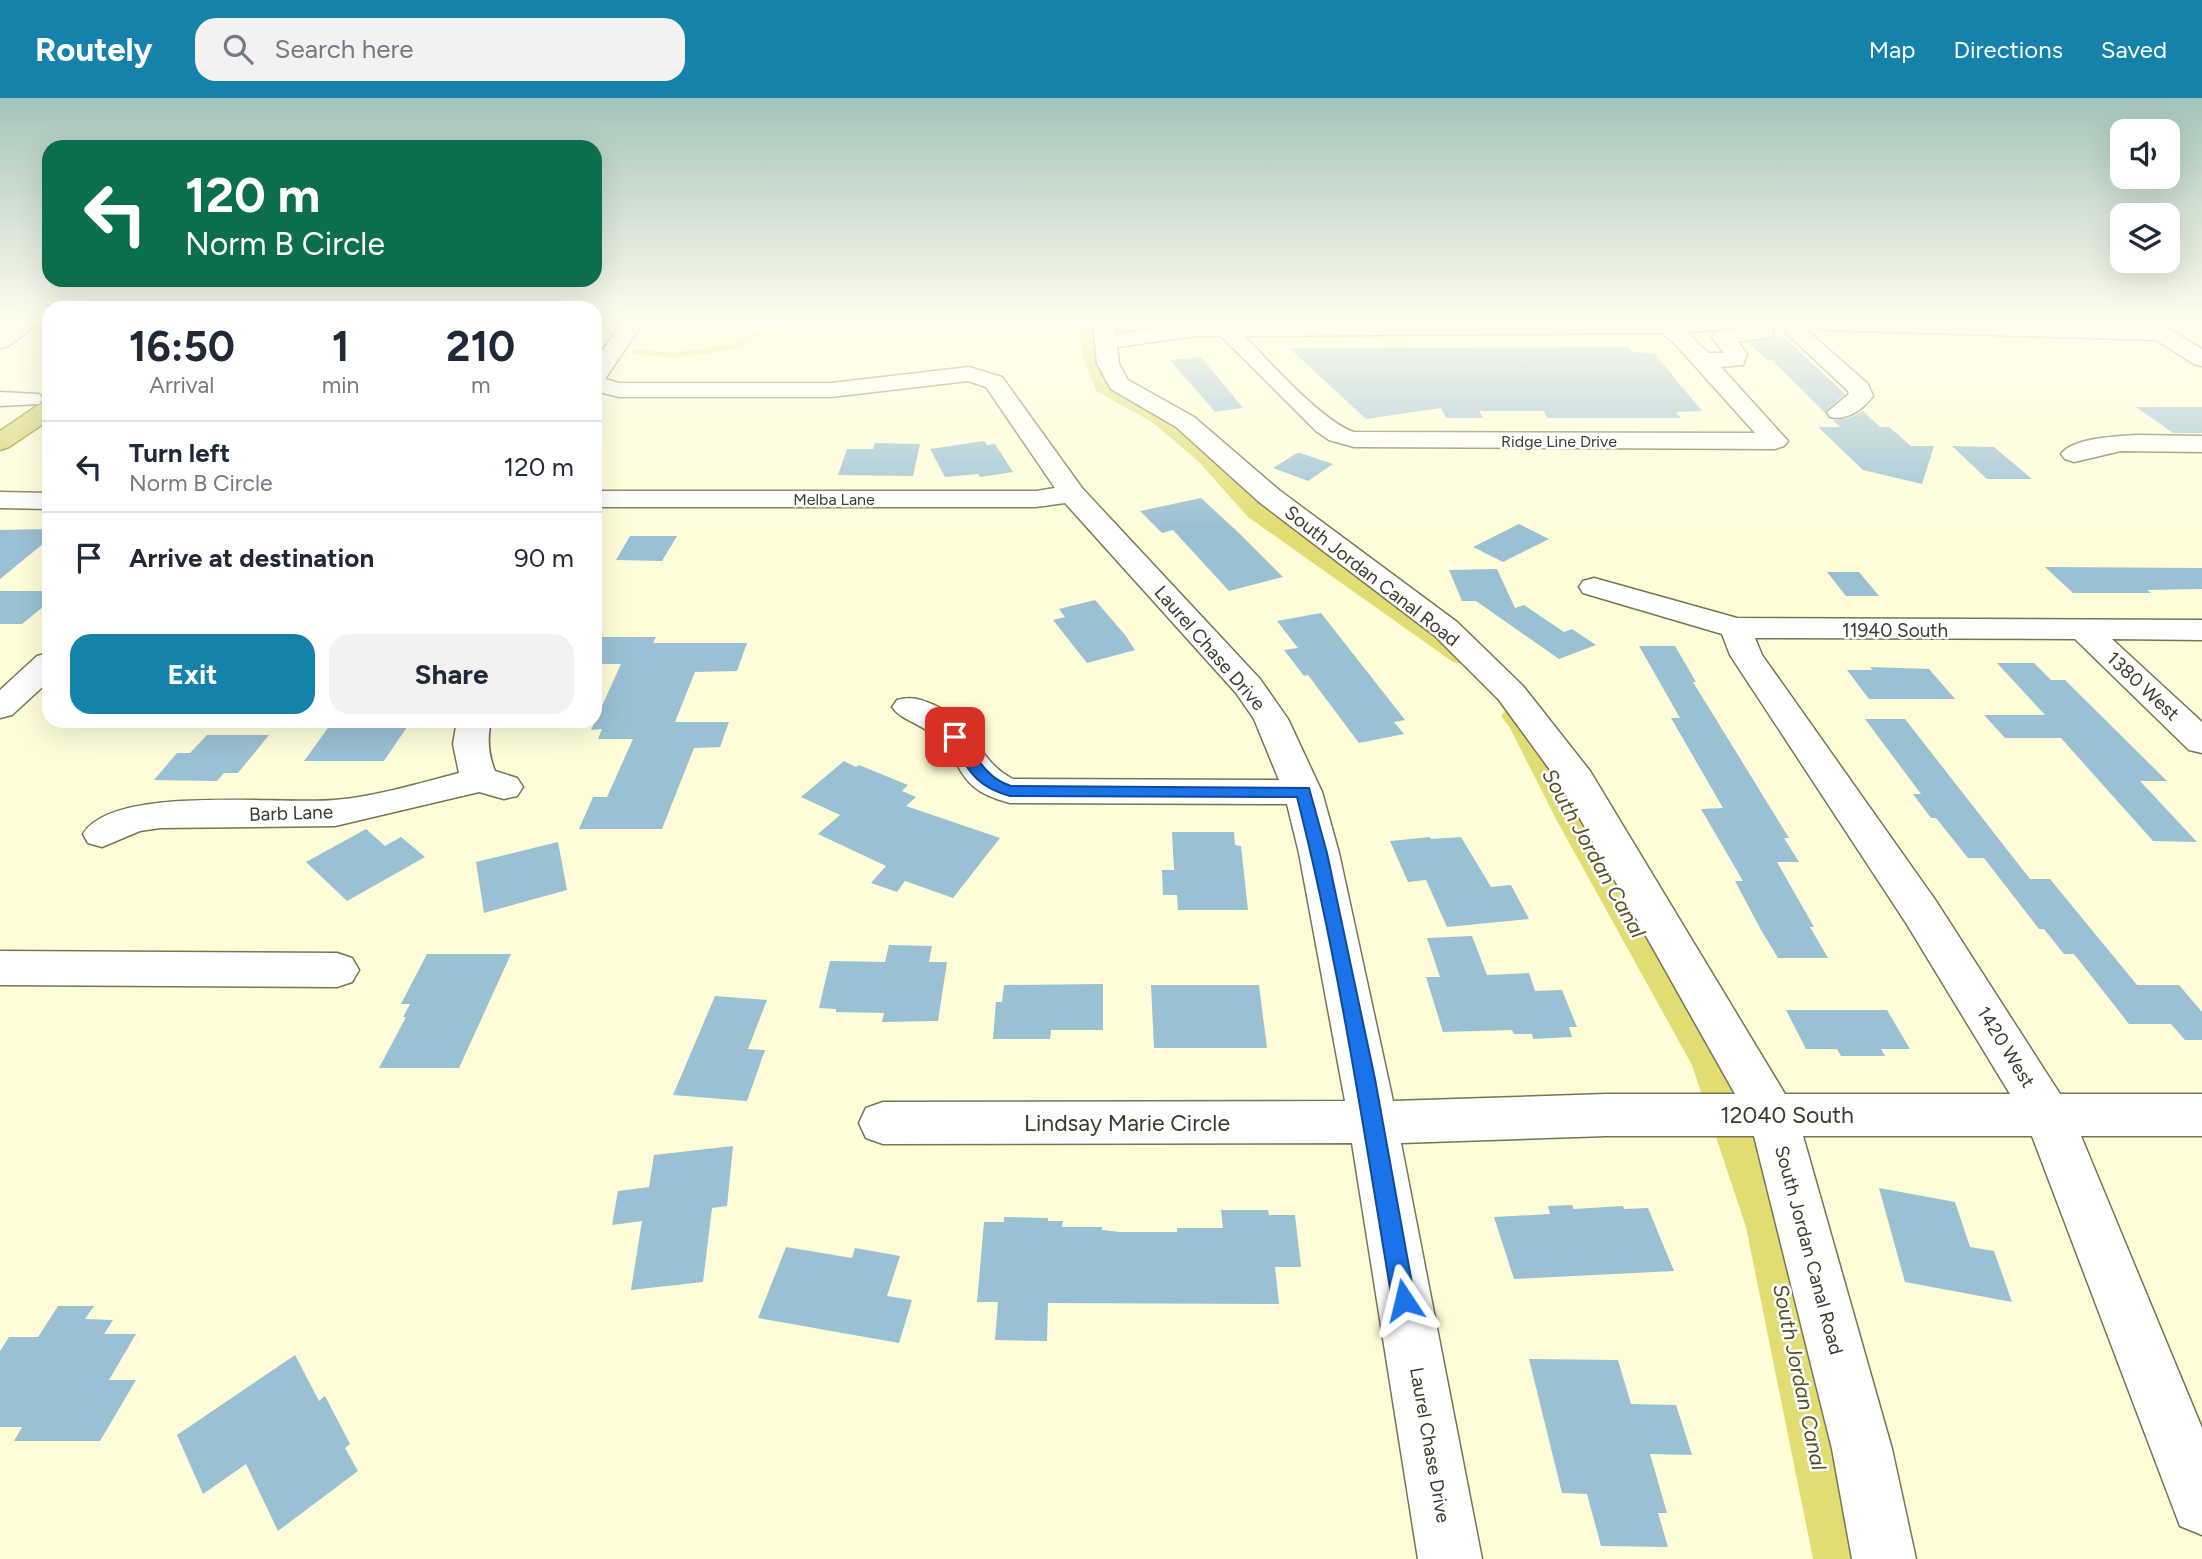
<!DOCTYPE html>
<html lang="en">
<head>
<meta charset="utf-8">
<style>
  :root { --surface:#fff; --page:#f2f2f3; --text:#1f2937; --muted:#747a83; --line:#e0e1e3; --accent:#1482aa }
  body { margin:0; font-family:Figtree,sans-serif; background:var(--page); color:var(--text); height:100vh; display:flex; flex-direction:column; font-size:26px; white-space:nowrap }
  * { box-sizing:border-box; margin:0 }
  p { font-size:23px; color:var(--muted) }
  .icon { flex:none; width:38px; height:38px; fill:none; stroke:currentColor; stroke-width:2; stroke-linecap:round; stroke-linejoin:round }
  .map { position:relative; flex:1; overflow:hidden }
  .details { position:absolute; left:42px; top:203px; width:560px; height:427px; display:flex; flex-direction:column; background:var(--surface); border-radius:21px; box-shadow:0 7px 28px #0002 }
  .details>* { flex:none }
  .guide { position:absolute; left:42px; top:42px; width:560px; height:147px; border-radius:21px; box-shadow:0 7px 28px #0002; background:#0b6e4f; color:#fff; overflow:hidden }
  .tools { position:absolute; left:2110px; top:21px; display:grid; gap:14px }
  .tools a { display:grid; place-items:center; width:70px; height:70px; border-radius:14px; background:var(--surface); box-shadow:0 7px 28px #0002; font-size:35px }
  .pin { position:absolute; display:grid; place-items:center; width:60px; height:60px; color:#fff; margin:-30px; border-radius:14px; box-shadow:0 4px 10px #0006 }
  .me { position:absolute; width:77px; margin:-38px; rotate:350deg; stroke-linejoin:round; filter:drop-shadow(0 0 5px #0008) }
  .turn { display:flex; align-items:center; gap:24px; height:147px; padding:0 28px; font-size:32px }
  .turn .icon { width:91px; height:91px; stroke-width:2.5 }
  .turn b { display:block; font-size:49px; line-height:60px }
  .eta { display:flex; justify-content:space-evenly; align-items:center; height:119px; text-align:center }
  .eta b { font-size:42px; font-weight:700; line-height:49px }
  .button { display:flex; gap:14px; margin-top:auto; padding:14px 28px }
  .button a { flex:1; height:80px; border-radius:21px; background:var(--accent); color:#fff; font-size:28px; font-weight:700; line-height:80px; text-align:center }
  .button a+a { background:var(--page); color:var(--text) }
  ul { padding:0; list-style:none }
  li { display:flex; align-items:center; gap:21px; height:91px; padding:0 28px; border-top:2px solid var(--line) }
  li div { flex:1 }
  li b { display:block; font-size:26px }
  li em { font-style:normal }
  header { display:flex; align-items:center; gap:42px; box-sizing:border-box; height:98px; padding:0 35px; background:var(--accent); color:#fff }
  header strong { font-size:33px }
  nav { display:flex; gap:38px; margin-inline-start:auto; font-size:24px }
  .search { width:490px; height:63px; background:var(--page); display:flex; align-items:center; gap:18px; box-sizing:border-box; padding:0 24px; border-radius:21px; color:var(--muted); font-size:26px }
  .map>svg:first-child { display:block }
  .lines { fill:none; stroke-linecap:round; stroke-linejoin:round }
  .stream { stroke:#e2dd72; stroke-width:5 }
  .canal { fill:#e2dd72; fill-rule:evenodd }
  .building { fill:#9ac0d3 }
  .minor-casing { stroke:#767554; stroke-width:3 }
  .major-casing { stroke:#8d8819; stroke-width:3 }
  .minor { fill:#fff; fill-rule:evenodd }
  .major { fill:#d5d16f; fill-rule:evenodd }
  .route { fill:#1a73e8; stroke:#114b97; stroke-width:2 }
  .labels { text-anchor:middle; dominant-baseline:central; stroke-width:5; stroke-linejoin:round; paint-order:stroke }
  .far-street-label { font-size:16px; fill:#3b3b2c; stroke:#fff }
  .street-label { font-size:19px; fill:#3b3b2c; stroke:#fff }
  .water-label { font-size:21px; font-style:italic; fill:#525024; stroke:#fff }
  .near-street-label { font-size:23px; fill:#3b3b2c; stroke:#fff }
</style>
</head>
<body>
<header>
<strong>Routely</strong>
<div class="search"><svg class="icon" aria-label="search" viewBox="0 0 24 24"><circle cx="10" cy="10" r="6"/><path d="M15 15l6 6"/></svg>Search here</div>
<nav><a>Map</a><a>Directions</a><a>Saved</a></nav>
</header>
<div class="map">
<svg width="2202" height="1461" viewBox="0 0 2202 1461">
  <rect width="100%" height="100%" fill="#fefdd8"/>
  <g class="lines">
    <path class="stream" d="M 635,254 L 674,257 L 707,253 L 734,248 L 765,232 L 808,226"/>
    <g class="canal">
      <path d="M 1081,226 L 1099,226 L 1099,252 L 1111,286 L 1166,316 L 1213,356 L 1264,409 L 1471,552 L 1475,558 L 1471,564 L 1462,566 L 1453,564 L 1248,419 L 1199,364 L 1152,324 L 1096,293 L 1081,252 Z"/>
      <path d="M 1515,609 L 1525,612 L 1537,627 L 1589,723 L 1729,965 L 1788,1129 L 1865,1461 L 1813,1461 L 1746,1129 L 1692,967 L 1557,723 L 1510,630 L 1501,618 L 1505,612 Z"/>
    </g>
  </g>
  <g class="building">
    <path d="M 1774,239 L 1784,239 L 1845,296 L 1824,314 L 1772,262 L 1767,262 L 1749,245 Z"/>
    <path d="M 1628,249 L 1631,253 L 1655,256 L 1702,313 L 1676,314 L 1681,320 L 1547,320 L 1544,313 L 1479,313 L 1483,320 L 1446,320 L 1441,310 L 1366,321 L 1289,250 Z"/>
    <path d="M 1201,259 L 1243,310 L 1215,314 L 1170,262 Z"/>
    <path d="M 2136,309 L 2202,309 L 2202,335 L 2173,335 Z"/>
    <path d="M 1863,313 L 1880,329 L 1889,329 L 1911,348 L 1934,348 L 1922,386 L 1863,372 L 1818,329 L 1840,329 L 1833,322 L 1849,320 Z"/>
    <path d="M 984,343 L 987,347 L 995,346 L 1013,374 L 980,379 L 978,376 L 945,379 L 930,351 Z"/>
    <path d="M 875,345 L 920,346 L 913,378 L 838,377 L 847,351 L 873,351 Z"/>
    <path d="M 1952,348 L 1994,349 L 2032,381 L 1987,381 Z"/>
    <path d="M 1297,355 L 1300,355 L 1333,366 L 1308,383 L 1273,370 Z"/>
    <path d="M 1201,400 L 1239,435 L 1283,479 L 1229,493 L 1173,432 L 1162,435 L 1140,413 Z"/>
    <path d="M 1519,426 L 1549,441 L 1503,464 L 1473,449 Z"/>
    <path d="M 49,431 L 49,441 L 0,481 L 0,432 Z"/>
    <path d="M 630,438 L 677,438 L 662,463 L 616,462 Z"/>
    <path d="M 2045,469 L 2202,470 L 2202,491 L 2147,492 L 2151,495 L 2073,495 Z"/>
    <path d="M 1497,471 L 1515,510 L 1524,507 L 1564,534 L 1572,531 L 1596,547 L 1559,561 L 1476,503 L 1462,503 L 1449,472 Z"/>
    <path d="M 1827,474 L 1859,474 L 1879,498 L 1846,498 Z"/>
    <path d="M 0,493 L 49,493 L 49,504 L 22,526 L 0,526 Z"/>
    <path d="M 1095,502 L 1125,537 L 1135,552 L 1087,565 L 1053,522 L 1065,519 L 1059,511 Z"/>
    <path d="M 1321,515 L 1405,622 L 1394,624 L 1404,636 L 1359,645 L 1308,577 L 1304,578 L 1284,552 L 1298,550 L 1277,523 Z"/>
    <path d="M 595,539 L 656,539 L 653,545 L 747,545 L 737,573 L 695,574 L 675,624 L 729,624 L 720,649 L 694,650 L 662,731 L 579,731 L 593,699 L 607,699 L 633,641 L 598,641 L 602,631 L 591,632 L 621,566 L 595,566 Z"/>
    <path d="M 1639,548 L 1675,548 L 1696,584 L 1693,584 L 1789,740 L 1784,740 L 1799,764 L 1777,764 L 1814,829 L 1810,829 L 1828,860 L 1778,860 L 1761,832 L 1735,783 L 1743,783 L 1701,711 L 1723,710 L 1671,620 L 1680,620 Z"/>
    <path d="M 1997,565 L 2034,565 L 2051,582 L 2065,582 L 2167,683 L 2140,683 L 2197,744 L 2153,743 L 2061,640 L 2005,640 L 1984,617 L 2045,617 Z"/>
    <path d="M 1870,569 L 1929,571 L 1955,601 L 1869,601 L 1847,572 L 1873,572 Z"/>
    <path d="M 1865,621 L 1905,621 L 2030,781 L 2050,781 L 2137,887 L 2179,887 L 2202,914 L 2202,942 L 2185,942 L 2171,926 L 2129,926 L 2074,856 L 2064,856 L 2044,831 L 2039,831 L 1984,760 L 1968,760 L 1936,720 L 1931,720 L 1913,696 L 1921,696 Z"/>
    <path d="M 333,623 L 411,623 L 384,663 L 304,663 Z"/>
    <path d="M 207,637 L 269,637 L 238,675 L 224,675 L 217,683 L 154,682 L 177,655 L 190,655 Z"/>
    <path d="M 844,663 L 856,669 L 859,667 L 908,687 L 902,693 L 916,699 L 906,708 L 1000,740 L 953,800 L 905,783 L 897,794 L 871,785 L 886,768 L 818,736 L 840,717 L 801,699 Z"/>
    <path d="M 366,731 L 385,748 L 401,739 L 425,759 L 347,803 L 306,764 Z"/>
    <path d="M 1172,734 L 1234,734 L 1235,747 L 1241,748 L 1248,812 L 1178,812 L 1177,797 L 1163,797 L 1162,772 L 1174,772 Z"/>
    <path d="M 1430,739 L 1431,741 L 1461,739 L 1491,789 L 1511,787 L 1529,821 L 1447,829 L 1426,782 L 1408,784 L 1390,743 Z"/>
    <path d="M 558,744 L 567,792 L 484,815 L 476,764 Z"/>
    <path d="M 1472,838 L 1487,877 L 1529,875 L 1535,893 L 1562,892 L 1577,929 L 1569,929 L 1572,939 L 1533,941 L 1532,936 L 1514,936 L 1512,932 L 1443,934 L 1426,879 L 1440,879 L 1427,840 Z"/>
    <path d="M 889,847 L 932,848 L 929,864 L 947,864 L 938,923 L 882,924 L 884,915 L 836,914 L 836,911 L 819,910 L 830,863 L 885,864 Z"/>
    <path d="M 427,856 L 511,856 L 459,970 L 379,970 L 406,919 L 403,919 L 410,906 L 401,906 Z"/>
    <path d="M 1103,886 L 1103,932 L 1051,932 L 1050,941 L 993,941 L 996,904 L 1002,904 L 1004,887 Z"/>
    <path d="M 1151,887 L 1259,887 L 1267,950 L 1154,950 Z"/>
    <path d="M 715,898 L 767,902 L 748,951 L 765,952 L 747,1003 L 673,997 Z"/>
    <path d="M 1786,912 L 1887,912 L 1910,951 L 1881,951 L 1885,958 L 1841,958 L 1837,951 L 1806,951 Z"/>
    <path d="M 733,1048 L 727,1108 L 712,1110 L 703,1184 L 631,1192 L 642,1123 L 612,1127 L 618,1093 L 649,1089 L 654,1057 Z"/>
    <path d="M 1879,1090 L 1955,1104 L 1970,1149 L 1994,1153 L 2012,1204 L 1905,1184 Z"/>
    <path d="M 1572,1107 L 1574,1111 L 1623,1108 L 1624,1111 L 1648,1110 L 1674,1173 L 1514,1181 L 1494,1119 L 1550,1116 L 1548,1108 Z"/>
    <path d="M 1221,1112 L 1268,1112 L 1269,1117 L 1295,1117 L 1301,1169 L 1275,1169 L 1279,1206 L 1048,1205 L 1047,1243 L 995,1242 L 998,1204 L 977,1204 L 984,1124 L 1004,1124 L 1004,1119 L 1048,1120 L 1048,1123 L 1063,1123 L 1062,1129 L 1102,1129 L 1102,1132 L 1120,1134 L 1177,1134 L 1177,1130 L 1223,1130 Z"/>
    <path d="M 786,1149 L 852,1160 L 855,1150 L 900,1158 L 887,1198 L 912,1202 L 899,1245 L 758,1220 Z"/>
    <path d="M 58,1208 L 94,1208 L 85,1221 L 113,1222 L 104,1236 L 136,1236 L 109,1282 L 136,1282 L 100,1343 L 14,1343 L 22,1329 L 0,1329 L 0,1253 L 9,1239 L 38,1239 Z"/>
    <path d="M 295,1257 L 319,1303 L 325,1298 L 350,1346 L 345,1350 L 358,1373 L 278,1433 L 246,1366 L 203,1396 L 177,1337 Z"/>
    <path d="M 1529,1261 L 1618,1262 L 1631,1306 L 1676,1307 L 1692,1357 L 1650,1356 L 1667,1415 L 1658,1415 L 1668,1449 L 1601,1448 L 1587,1396 L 1562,1395 Z"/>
  </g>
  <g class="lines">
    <defs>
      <g id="minor">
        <path d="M 12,226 L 38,226 L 8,248 L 0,250 L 0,234 Z"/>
        <path d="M 621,226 L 642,226 L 605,281 L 619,285 L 831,285 L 969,269 L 1002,279 L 1082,390 L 1260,581 L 1288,621 L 1322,694 L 1339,755 L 1393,1003 L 1606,996 L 1735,996 L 1561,687 L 1499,602 L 1435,538 L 1259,404 L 1176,329 L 1111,291 L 1097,266 L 1093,226 L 1115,226 L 1116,236 L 1189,226 L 1732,226 L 1730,231 L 1687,234 L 1708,255 L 1724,255 L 1712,239 L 1715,234 L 1750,229 L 1749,226 L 1770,226 L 1774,234 L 1771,239 L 1738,244 L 1747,256 L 1743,267 L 1721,269 L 1788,343 L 1784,348 L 1775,351 L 1354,349 L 1329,342 L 1316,333 L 1221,238 L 1196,238 L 1117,249 L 1119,266 L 1128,282 L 1194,319 L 1279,392 L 1457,524 L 1523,588 L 1590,673 L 1785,996 L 2010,996 L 1906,825 L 1730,557 L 1722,536 L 1583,495 L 1579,489 L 1583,483 L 1594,480 L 1737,520 L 2202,522 L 2202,542 L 2112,541 L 2202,624 L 2202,655 L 2189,652 L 2075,541 L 1755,540 L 1762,557 L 1936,803 L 2060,996 L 2202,996 L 2202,1038 L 2081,1038 L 2202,1330 L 2202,1437 L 2180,1428 L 2032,1038 L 1803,1038 L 1892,1351 L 1916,1461 L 1852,1461 L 1832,1351 L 1754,1038 L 1606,1038 L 1401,1045 L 1482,1461 L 1418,1461 L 1352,1045 L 883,1046 L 866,1040 L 859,1025 L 866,1010 L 883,1004 L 1345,1003 L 1299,755 L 1287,706 L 1010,705 C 952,690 968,666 932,636 C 919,625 901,622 892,609 L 897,602 C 911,598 920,601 934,607 C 976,626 977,663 1013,681 L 1279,682 L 1254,621 L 1236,595 L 1065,405 L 1036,409 L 595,409 L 595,393 L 1036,393 L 1055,390 L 986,289 L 968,283 L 831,299 L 619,299 L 595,293 L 595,263 ZM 1662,235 L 1676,247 L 1755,335 L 1354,334 C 1323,324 1268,263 1245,238 Z"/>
        <path d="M 1777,226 L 1800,226 L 1868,286 L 1873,298 C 1864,311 1847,323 1830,319 L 1827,314 L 1849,296 L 1848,293 Z"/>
        <path d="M 1817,226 L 2136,229 L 2135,226 L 2161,226 L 2202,251 L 2202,268 L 2194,266 L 2156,242 L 1827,232 L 1819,231 Z"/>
        <path d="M 0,294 L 39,296 L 43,301 L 39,306 L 0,308 Z"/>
        <path d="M 2137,337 L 2202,338 L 2202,354 L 2121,353 L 2074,364 L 2065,361 L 2061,356 C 2072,340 2118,338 2137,337 Z"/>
        <path d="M 0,394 L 49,395 L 49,411 L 0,410 Z"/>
        <path d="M 49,555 L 49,583 L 12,617 L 0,620 L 0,592 L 37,558 Z"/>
        <path d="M 457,623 L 491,623 C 487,641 488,656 495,673 L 517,680 L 523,689 L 517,698 L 504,701 L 479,694 L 335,728 L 160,730 L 140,733 L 102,749 L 88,745 L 83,736 C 113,686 279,707 334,702 C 374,699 420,685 459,675 L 453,646 Z"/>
        <path d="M 0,853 L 337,855 L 352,860 L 359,872 L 352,884 L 337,889 L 0,887 Z"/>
      </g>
      <path id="major" d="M 49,304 L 49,322 L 9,349 L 0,352 L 0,333 L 40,306 Z"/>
    </defs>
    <use href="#minor" class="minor-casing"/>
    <use href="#major" class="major-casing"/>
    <use href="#minor" class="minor"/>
    <use href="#major" class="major"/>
  </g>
  <linearGradient id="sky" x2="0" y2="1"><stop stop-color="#a5c4b9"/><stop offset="0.52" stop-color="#fffeed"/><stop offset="1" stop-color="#fffeed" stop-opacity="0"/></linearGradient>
  <rect width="2202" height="431" fill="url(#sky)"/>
  <path class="route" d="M 955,634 L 961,636 C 975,656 985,680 1011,688 L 1309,690 L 1327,755 L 1375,981 L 1415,1202 L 1412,1210 L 1404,1213 L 1396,1210 L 1392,1202 C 1364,1034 1339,864 1297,699 L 1010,698 C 973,688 968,670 948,639 Z"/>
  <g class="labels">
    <g class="far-street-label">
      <text x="1559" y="343">Ridge Line Drive</text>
      <text x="834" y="401">Melba Lane</text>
    </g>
    <g class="street-label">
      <text transform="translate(1372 478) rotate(38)">South Jordan Canal Road</text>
      <text x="1895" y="532">11940 South</text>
      <text transform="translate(1210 550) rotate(49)">Laurel Chase Drive</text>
      <text transform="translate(2143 588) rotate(43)">1380 West</text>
      <text transform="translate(291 715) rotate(-2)">Barb Lane</text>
      <text transform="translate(2006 949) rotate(58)">1420 West</text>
      <text transform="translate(1809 1152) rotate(75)">South Jordan Canal Road</text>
      <text transform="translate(1430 1347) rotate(80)">Laurel Chase Drive</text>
    </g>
    <g class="water-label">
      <text transform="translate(1594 755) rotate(61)">South Jordan Canal</text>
      <text transform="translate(1800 1279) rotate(78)">South Jordan Canal</text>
    </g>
    <g class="near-street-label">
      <text x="1787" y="1017">12040 South</text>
      <text x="1127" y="1025">Lindsay Marie Circle</text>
    </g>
  </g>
</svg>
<div class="tools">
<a><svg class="icon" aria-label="sound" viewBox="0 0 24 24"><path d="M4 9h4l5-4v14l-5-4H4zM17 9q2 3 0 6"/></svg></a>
<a><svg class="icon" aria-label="layers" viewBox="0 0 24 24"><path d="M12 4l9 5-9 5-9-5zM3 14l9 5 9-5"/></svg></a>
</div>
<div class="pin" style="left:955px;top:639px;background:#d93025"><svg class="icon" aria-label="arrive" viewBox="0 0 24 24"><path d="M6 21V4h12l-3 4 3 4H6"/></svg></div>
<svg class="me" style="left:1404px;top:1202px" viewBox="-20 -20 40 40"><path d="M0-17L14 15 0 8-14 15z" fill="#1a73e8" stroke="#fff" stroke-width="4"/></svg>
<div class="guide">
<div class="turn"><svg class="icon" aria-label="left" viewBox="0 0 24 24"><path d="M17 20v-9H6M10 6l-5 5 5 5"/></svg><div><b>120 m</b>Norm B Circle</div></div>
</div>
<section class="details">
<div class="eta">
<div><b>16:50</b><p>Arrival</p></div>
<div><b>1</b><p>min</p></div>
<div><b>210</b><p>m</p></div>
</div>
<ul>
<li><svg class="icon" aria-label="left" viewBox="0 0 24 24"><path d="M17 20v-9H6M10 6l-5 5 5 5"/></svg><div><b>Turn left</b><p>Norm B Circle</p></div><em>120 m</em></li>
<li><svg class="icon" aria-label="arrive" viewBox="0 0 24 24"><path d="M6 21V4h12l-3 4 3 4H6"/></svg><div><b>Arrive at destination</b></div><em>90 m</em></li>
</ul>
<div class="button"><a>Exit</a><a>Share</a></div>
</section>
</div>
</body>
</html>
